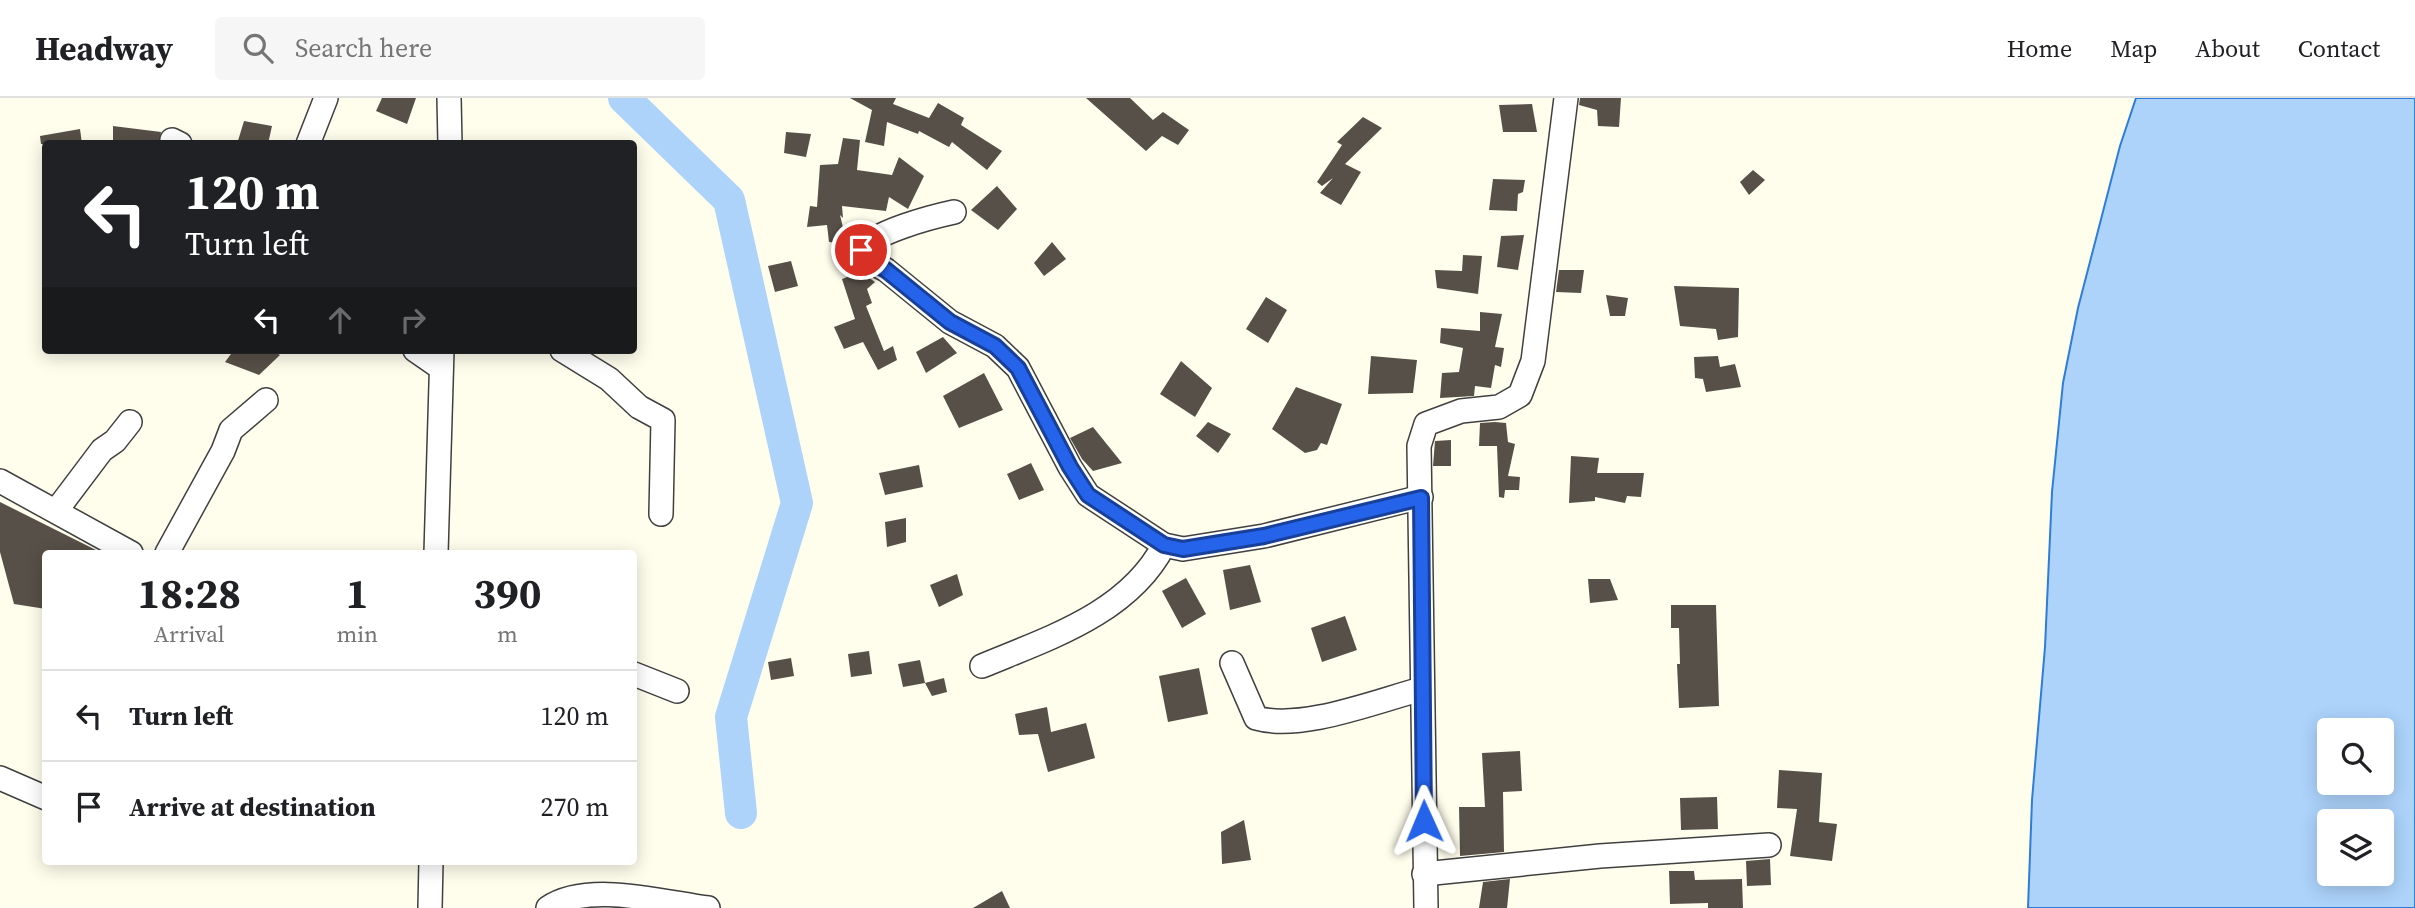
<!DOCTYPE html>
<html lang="en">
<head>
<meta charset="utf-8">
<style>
  :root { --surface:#fff; --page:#f6f6f6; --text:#202124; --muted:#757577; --line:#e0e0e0 }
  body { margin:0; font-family:"Source Serif 4",serif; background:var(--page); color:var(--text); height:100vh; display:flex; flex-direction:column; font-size:26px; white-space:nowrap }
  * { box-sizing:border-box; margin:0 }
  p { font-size:23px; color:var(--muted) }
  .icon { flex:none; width:38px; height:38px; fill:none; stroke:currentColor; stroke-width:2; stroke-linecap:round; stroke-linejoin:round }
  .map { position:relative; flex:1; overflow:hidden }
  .details { position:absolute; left:42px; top:452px; width:595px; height:315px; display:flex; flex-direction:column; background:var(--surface); border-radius:7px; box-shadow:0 4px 18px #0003 }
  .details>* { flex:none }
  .banner { position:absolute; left:42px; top:42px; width:595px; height:214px; border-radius:7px; box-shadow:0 4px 18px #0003; background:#202124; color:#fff; overflow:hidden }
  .fabs { position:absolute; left:2317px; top:620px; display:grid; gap:14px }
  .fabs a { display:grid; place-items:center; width:77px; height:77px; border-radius:7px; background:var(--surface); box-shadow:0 4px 18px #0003; font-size:35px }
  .pin { position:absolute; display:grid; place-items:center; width:60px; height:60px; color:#fff; margin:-30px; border:4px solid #fff; border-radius:50%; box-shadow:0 2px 7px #0007 }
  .me { position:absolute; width:77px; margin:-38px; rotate:359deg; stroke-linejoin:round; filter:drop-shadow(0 0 5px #0008) }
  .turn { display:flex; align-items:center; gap:24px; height:147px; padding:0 28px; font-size:32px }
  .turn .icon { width:91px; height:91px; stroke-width:2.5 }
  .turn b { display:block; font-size:49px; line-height:60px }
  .lanes { display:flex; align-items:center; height:66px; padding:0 28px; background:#0003; justify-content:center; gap:35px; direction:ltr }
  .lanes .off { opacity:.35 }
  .eta { display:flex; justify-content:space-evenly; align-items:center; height:119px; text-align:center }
  .eta b { font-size:42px; font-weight:700; line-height:49px }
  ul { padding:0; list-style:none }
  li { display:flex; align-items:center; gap:21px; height:91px; padding:0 28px; border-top:2px solid var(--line) }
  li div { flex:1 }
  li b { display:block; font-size:26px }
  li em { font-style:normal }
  header { display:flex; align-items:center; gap:42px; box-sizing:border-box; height:98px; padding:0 35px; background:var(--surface); border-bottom:2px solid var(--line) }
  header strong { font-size:33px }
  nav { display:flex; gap:38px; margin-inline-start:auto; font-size:24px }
  .search { width:490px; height:63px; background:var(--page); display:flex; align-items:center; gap:18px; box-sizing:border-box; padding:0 24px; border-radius:7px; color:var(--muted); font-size:26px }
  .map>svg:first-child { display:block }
  .water { fill:#add3fb; stroke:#2e7dd8; stroke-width:2; fill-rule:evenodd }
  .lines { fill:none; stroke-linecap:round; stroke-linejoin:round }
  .river { stroke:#add3fb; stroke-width:32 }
  .building { fill:#575048 }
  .minor-casing { stroke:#404040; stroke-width:26 }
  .minor { stroke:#fff; stroke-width:23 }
  .route-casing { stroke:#184099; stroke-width:18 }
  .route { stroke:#2563eb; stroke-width:12 }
</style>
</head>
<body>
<header>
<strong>Headway</strong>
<div class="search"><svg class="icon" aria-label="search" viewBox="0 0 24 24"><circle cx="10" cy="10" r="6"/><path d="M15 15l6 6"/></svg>Search here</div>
<nav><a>Home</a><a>Map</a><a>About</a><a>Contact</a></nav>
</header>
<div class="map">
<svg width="2415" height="810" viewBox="0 0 2415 810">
  <rect width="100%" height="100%" fill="#fffeed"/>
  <path class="water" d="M 2136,0 L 2415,0 L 2415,810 L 2028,810 L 2032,702 L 2045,549 L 2052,394 L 2063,285 L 2078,210 L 2120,48 ZM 2329,632 L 2382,632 L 2382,684 L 2329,684 ZM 2329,723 L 2382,723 L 2382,775 L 2329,775 Z"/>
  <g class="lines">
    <path class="river" d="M 624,0 L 729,102 L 797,405 L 731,619 L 741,715"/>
  </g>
  <g class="building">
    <path d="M 382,0 L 416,0 L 407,26 L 376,13 Z"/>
    <path d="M 850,0 L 896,0 L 893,6 L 929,20 L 938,5 L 964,20 L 961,27 L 1002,53 L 987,72 L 952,44 L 949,49 L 919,33 L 918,36 L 887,24 L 884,48 L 865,44 L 872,12 Z"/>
    <path d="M 1086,0 L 1130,0 L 1153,22 L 1163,14 L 1189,32 L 1178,47 L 1162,38 L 1146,53 Z"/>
    <path d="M 1580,0 L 1621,0 L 1619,29 L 1598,28 L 1597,12 L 1579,7 Z"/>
    <path d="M 1532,6 L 1537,34 L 1503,34 L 1499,7 Z"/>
    <path d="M 1363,19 L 1382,30 L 1345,66 L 1361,74 L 1341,107 L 1320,95 L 1333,80 L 1322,88 L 1317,84 L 1342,47 L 1337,44 Z"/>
    <path d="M 244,23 L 272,28 L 268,46 L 237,46 Z"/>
    <path d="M 113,28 L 161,34 L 159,46 L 113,46 Z"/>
    <path d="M 80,31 L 82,46 L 41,46 L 40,38 Z"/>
    <path d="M 786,34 L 811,36 L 806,59 L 784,55 Z"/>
    <path d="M 843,40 L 860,42 L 857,72 L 892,77 L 899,59 L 924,78 L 908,111 L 889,99 L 886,113 L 842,108 L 843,120 L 840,117 L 847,146 L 829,144 L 827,127 L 807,129 L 810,108 L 817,109 L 820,67 L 838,66 Z"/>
    <path d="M 1753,72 L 1765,82 L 1749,97 L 1740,84 Z"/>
    <path d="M 1493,81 L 1525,82 L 1523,94 L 1518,96 L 1517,113 L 1489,112 Z"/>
    <path d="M 997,88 L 1017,111 L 998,132 L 971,112 Z"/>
    <path d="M 1524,137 L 1518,172 L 1497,169 L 1501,138 Z"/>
    <path d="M 1052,144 L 1066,161 L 1044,178 L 1034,165 Z"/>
    <path d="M 1463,157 L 1482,158 L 1478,196 L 1437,190 L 1435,172 L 1462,173 Z"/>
    <path d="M 791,163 L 798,188 L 775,194 L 768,168 Z"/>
    <path d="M 1559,172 L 1584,172 L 1581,195 L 1556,194 Z"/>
    <path d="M 861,174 L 875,184 L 867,191 L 872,205 L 866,208 L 884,253 L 893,248 L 897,262 L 878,272 L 863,244 L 844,251 L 834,229 L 855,221 L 842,181 Z"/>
    <path d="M 1674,188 L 1739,190 L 1738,239 L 1718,242 L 1716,231 L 1680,228 Z"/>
    <path d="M 1606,197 L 1628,200 L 1625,218 L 1610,218 Z"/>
    <path d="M 1266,199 L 1287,212 L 1268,245 L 1246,231 Z"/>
    <path d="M 1480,214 L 1502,216 L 1495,249 L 1504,250 L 1501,269 L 1495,267 L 1491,290 L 1475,288 L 1474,298 L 1440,300 L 1442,275 L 1459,274 L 1463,250 L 1440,245 L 1441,230 L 1480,233 Z"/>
    <path d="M 943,239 L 957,255 L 926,275 L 916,254 Z"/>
    <path d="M 234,252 L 271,252 L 280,257 L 259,277 L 225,264 Z"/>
    <path d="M 1371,258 L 1417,262 L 1413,295 L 1368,296 Z"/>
    <path d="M 1718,258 L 1720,269 L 1735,266 L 1741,289 L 1706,294 L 1703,281 L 1695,280 L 1694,259 Z"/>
    <path d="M 1181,263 L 1212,290 L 1195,319 L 1160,296 Z"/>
    <path d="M 984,275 L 1003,312 L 959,330 L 943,298 Z"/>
    <path d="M 1296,289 L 1342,306 L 1327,347 L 1321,345 L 1317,352 L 1305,355 L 1272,331 Z"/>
    <path d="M 1208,324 L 1231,336 L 1218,355 L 1196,338 Z"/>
    <path d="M 1495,324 L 1506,325 L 1508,344 L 1515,346 L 1508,378 L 1520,379 L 1519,392 L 1505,392 L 1504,400 L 1499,399 L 1497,348 L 1479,348 L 1480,325 Z"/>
    <path d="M 1093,329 L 1122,365 L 1093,373 L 1082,361 L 1070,340 Z"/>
    <path d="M 1451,342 L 1451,368 L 1433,368 L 1435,343 Z"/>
    <path d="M 1571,358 L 1599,360 L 1597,375 L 1644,375 L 1641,399 L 1627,398 L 1625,405 L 1595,399 L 1595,403 L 1569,405 Z"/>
    <path d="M 1031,365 L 1044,392 L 1019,402 L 1007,376 Z"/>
    <path d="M 919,367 L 923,389 L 885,397 L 879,375 Z"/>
    <path d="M 0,404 L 102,455 L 46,455 L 46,511 L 14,506 L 0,454 Z"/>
    <path d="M 906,420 L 906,444 L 887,449 L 885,424 Z"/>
    <path d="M 1250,467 L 1261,504 L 1230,512 L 1223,472 Z"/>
    <path d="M 957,476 L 963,497 L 939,509 L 930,487 Z"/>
    <path d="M 1186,480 L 1206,516 L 1182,530 L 1162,493 Z"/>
    <path d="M 1588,481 L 1610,481 L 1618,502 L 1590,505 Z"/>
    <path d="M 1671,507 L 1716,507 L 1719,608 L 1679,610 L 1677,566 L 1680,566 L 1679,530 L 1671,530 Z"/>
    <path d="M 1345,518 L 1357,552 L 1322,564 L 1311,530 Z"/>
    <path d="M 869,553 L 872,576 L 851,579 L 848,556 Z"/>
    <path d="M 791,560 L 794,578 L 771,582 L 768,564 Z"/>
    <path d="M 920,562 L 925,585 L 903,589 L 898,566 Z"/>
    <path d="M 1199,570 L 1208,616 L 1168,624 L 1159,578 Z"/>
    <path d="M 944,580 L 947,594 L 932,598 L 925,585 Z"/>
    <path d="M 1047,609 L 1051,634 L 1086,625 L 1095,660 L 1048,674 L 1038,636 L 1019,637 L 1015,616 Z"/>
    <path d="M 1520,653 L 1522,693 L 1503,694 L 1504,754 L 1460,758 L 1459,709 L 1485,709 L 1482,655 Z"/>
    <path d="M 1779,672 L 1822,675 L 1819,724 L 1837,726 L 1832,763 L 1790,758 L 1797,711 L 1777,710 Z"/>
    <path d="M 1717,699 L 1718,731 L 1681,732 L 1680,700 Z"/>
    <path d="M 1244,722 L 1251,762 L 1222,766 L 1221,734 Z"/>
    <path d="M 1770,761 L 1771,787 L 1747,788 L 1746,763 Z"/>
    <path d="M 1669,773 L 1694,773 L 1695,782 L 1742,781 L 1743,810 L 1708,810 L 1708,805 L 1670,806 Z"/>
    <path d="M 1510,781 L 1507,810 L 1479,810 L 1483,784 Z"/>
    <path d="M 1002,793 L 1010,810 L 973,810 Z"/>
  </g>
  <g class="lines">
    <defs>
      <g id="minor">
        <path d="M 449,0 L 450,46"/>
        <path d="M 172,42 L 180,46"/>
        <path d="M 308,46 L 326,0"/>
        <path d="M 954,114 C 931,119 874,134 861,152 L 864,160 L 886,172 L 950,224 L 995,248 L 1018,270 L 1070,369 L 1088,397 L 1164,447 L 1183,451 L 1264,438 L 1421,399"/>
        <path d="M 415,252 L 441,270"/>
        <path d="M 562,252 L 609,281 L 639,309 L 663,322 L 661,416"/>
        <path d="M 0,383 L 131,455"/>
        <path d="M 56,413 L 102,352 L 115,343 L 130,324"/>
        <path d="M 167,455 L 223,353 L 231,332 L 266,302"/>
        <path d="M 436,455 L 442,252"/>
        <path d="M 1232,565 L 1256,620 C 1302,633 1376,603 1422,591"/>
        <path d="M 982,568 C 1049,540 1129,515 1164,447"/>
        <path d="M 634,576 L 677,593"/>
        <path d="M 0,680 L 46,700"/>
        <path d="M 1424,776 L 1600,758 L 1769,747"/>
        <path d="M 430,810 L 431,763"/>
        <path d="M 548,810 C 587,783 662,804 708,810"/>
        <path d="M 1426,810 L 1419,348 L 1426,326 L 1461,313 L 1499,309 L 1520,297 L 1533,263 L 1566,0"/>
      </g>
    </defs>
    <use href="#minor" class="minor-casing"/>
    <use href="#minor" class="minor"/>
  </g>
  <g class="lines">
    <defs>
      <path id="route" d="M 861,152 L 864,160 L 886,172 L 950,224 L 995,248 L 1018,270 L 1070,369 L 1088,397 L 1164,447 L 1183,451 L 1264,438 L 1421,400 L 1424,723"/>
    </defs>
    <use href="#route" class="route-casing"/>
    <use href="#route" class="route"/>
  </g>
</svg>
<div class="fabs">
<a><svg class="icon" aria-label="search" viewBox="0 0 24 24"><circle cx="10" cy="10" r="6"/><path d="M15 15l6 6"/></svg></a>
<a><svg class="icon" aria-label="layers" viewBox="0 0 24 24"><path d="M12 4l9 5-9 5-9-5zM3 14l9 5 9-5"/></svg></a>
</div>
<div class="pin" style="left:861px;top:152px;background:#d93025"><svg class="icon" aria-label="arrive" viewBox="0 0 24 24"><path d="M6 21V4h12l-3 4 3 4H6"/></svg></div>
<svg class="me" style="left:1424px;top:723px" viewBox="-20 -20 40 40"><path d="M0-17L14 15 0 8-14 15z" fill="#2563eb" stroke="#fff" stroke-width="4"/></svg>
<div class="banner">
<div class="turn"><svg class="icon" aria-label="left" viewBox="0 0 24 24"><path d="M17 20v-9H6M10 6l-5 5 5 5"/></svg><div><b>120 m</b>Turn left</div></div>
<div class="lanes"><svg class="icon" aria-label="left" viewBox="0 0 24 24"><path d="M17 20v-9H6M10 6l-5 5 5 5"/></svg><svg class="icon off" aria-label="ahead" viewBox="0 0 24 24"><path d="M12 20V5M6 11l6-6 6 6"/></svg><svg class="icon off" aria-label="right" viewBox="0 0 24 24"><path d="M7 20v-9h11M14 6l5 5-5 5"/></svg></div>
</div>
<section class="details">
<div class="eta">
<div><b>18:28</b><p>Arrival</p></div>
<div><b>1</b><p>min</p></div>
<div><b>390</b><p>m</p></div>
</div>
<ul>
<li><svg class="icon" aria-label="left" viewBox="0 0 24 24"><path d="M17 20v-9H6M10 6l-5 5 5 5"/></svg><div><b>Turn left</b></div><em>120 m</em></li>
<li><svg class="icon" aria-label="arrive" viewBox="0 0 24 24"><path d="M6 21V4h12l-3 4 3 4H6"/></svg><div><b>Arrive at destination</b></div><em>270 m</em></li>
</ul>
</section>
</div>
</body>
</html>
